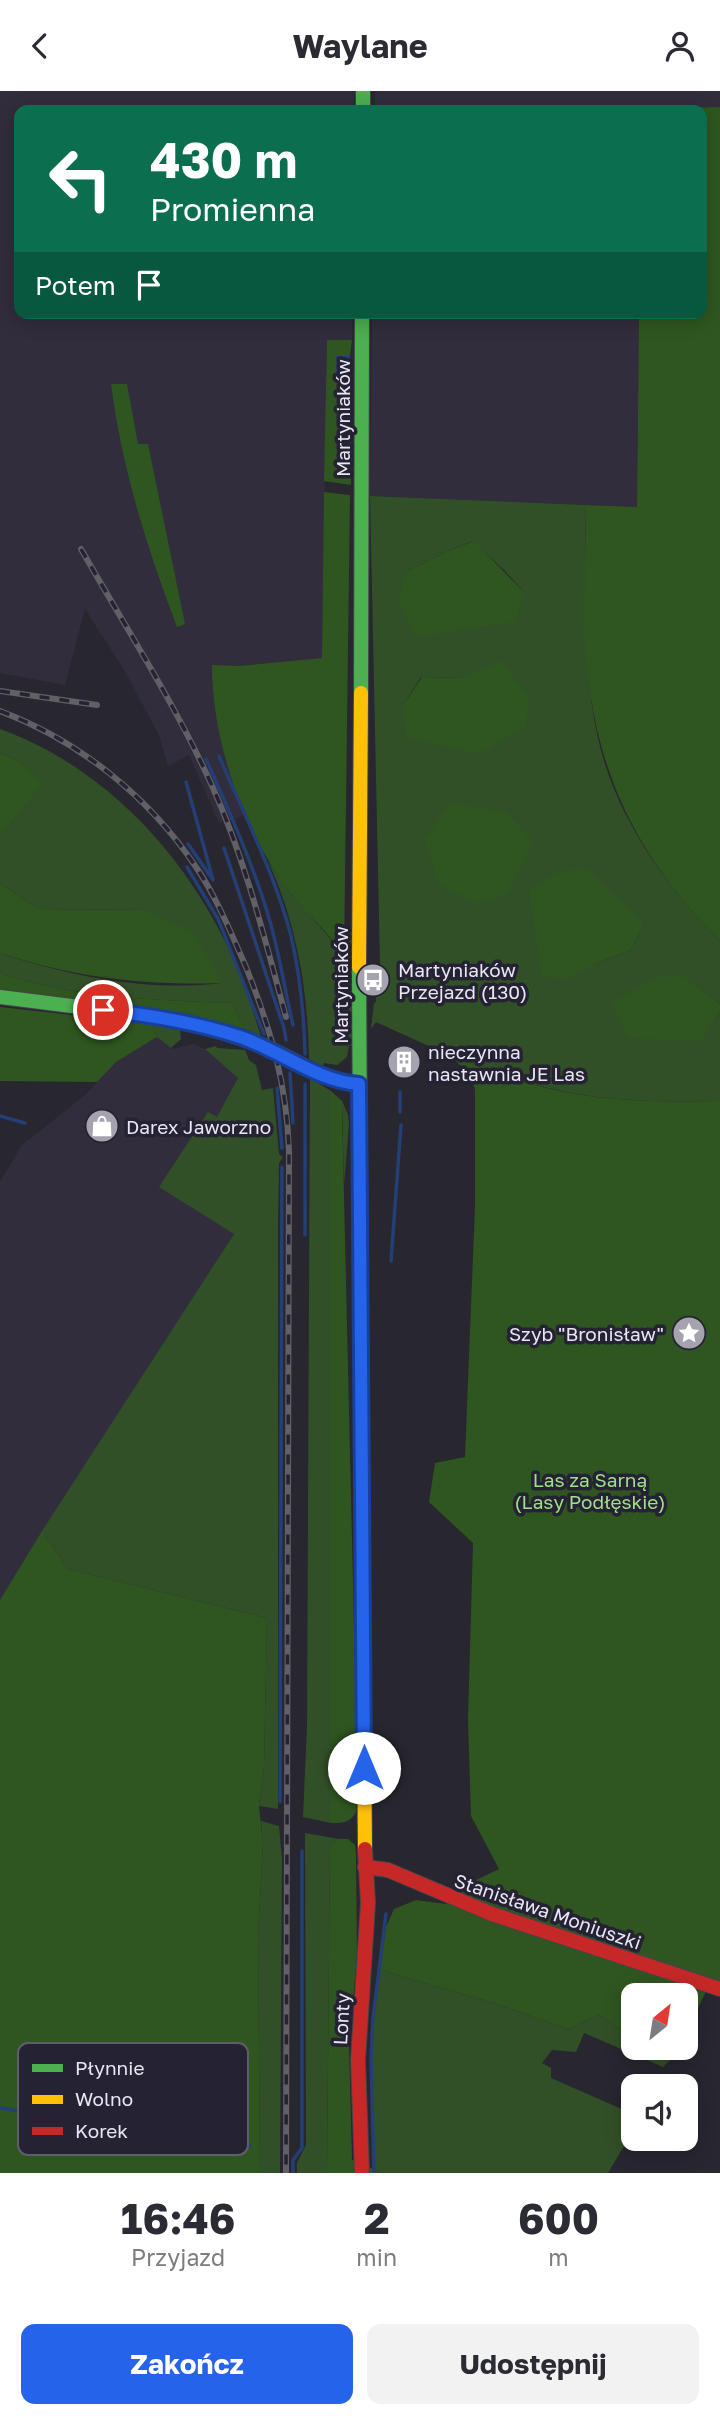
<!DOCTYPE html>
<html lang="pl">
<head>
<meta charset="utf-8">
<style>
  :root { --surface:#fff; --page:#f2f2f3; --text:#2b2b33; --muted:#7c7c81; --accent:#2563eb }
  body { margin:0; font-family:"Golos Text",sans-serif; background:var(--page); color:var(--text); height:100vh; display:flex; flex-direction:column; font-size:26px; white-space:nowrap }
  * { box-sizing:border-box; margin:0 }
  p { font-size:23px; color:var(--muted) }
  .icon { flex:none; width:38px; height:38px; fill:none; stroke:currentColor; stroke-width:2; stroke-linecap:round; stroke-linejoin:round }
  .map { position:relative; height:2082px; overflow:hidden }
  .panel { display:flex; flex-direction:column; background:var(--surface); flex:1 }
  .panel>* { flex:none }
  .guide { position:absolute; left:14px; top:14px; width:693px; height:214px; border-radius:14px; box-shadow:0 4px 18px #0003; background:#0b6e4f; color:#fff; overflow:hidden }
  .needle { width:46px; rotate:30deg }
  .fabs { position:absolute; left:621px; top:1892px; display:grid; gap:14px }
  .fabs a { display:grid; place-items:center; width:77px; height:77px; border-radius:14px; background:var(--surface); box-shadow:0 4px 18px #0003; font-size:35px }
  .pin { position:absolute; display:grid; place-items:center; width:60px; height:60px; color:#fff; margin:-30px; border:4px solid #fff; border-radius:50%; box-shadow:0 2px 7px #0007 }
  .me { position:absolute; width:77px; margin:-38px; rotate:0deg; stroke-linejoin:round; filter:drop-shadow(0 0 5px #0008) }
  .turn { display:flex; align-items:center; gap:24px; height:147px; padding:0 21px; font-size:32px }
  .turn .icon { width:91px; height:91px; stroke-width:2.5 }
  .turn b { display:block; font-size:49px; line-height:60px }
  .then { display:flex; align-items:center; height:66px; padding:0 21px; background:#0003; gap:14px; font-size:26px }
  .eta { display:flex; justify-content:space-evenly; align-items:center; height:119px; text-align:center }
  .eta b { font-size:42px; font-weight:700; line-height:49px }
  .cta { display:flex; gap:14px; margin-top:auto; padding:14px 21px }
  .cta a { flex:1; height:80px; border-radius:14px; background:var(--accent); color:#fff; font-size:28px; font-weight:700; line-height:80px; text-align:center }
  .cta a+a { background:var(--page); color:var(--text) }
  header { display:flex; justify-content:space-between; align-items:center; height:91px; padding:0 21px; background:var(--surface); font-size:32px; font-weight:700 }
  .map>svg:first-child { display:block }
  .industrial { fill:#312d3c }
  .green { fill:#325028; fill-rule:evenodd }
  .forest { fill:#2f5620 }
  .water { fill:#243f75 }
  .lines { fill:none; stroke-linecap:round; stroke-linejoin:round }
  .stream { stroke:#243f75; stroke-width:3.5 }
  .fast-casing { stroke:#44434b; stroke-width:16 }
  .slow-casing { stroke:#44434b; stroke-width:16 }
  .jam-casing { stroke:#44434b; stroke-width:16 }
  .fast { stroke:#4caf50; stroke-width:14 }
  .slow { stroke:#ffc107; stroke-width:14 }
  .jam { stroke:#c62828; stroke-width:14 }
  .rail-casing { stroke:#606066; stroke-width:6 }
  .rail { stroke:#252233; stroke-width:3.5; stroke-dasharray:10; stroke-linecap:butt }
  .route-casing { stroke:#184099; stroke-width:18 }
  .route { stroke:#2563eb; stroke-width:12 }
  .labels { text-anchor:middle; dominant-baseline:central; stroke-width:7; stroke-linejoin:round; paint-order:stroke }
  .street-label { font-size:19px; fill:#e8e7f3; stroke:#252233 }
  .poi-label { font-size:19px; fill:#e8e7f3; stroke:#252233; text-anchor:start }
  .park-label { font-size:19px; fill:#9fe088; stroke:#252233 }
  .key { fill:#252233; stroke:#605d6d; stroke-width:2 }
  .key-label { font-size:19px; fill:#e8e7f3 }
</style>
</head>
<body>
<header><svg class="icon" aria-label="back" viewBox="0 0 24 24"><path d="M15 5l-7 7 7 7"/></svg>Waylane<svg class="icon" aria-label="person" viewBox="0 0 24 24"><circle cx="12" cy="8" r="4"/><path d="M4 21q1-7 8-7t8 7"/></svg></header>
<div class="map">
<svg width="720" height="2082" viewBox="0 0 720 2082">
  <rect width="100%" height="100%" fill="#28262f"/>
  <g class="industrial">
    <path d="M 0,0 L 354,0 L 354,19 L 19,19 L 19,222 L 353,222 L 352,249 L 327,250 L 322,567 L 239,575 L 212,575 L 229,676 L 245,723 L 238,727 L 219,732 L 189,664 L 168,675 L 159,644 L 124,579 L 85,518 L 65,594 L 0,582 Z"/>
    <path d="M 375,0 L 720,0 L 720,16 L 639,19 L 375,19 Z"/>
    <path d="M 372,222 L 639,222 L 637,416 L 370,405 Z"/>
    <path d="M 157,946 L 173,958 L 193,953 L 205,958 L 238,986 L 266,1055 L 283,1066 L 0,1509 L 0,1091 L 22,1054 L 85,1004 L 116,971 Z"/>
  </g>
  <g class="green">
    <path d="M 370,405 L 586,414 C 585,492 581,570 598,647 C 615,725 665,794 720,850 L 720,913 L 682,885 L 700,950 L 720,920 L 720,1010 C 668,1011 617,1011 566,1001 C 499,988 437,959 376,931 L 371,938 L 374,912 L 376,911 L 375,885 L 377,890 L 380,874 ZM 473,450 L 506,481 L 525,502 L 408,480 L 448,460 ZM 421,586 L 462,587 L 403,614 ZM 644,834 L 631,859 L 594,873 Z"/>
    <path d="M 0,638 C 105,676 186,764 232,865 C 244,890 252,918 261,945 L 245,938 L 232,912 C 155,909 73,907 0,882 L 0,862 C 69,885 148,901 221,892 L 145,819 L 38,818 L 0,792 L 0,745 L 42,692 L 17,669 L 0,662 Z"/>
    <path d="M 268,770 L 291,803 L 344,863 L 345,841 L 354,841 L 352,954 L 349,955 L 347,966 L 337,974 L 324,972 L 323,975 L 309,968 C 308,900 297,833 268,770 Z"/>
    <path d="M 152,933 L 180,938 L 181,948 L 171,957 L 157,946 Z"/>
    <path d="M 216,955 L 217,957 L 245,959 L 249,969 L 256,974 L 262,999 L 273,997 L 279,1063 L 283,1066 L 279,1072 L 278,1136 L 278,1718 L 259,1715 L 264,1675 L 267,1527 L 68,1478 L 42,1440 L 234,1143 L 159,1096 L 208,1021 L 217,1026 L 238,987 L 205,958 Z"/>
    <path d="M 310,987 L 331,1000 L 331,1732 L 303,1726 L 307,1635 Z"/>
    <path d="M 342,1010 L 348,1024 L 349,1033 L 344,1094 Z"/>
    <path d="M 261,1730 L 279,1735 L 282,1768 L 280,2082 L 260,2082 L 258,1846 L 263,1752 Z"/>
    <path d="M 305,1742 L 339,1748 L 330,1753 L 327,2082 L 297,2082 L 297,2072 L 306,2054 Z"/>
    <path d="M 380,1879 L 497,1913 L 568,1938 L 599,1924 L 633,1946 L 634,1956 L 659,1957 L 676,1963 L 663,1976 L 584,1942 L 576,1961 L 552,1959 L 542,1972 L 551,1977 L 551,1987 L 633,2023 L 633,2040 L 608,2082 L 383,2082 L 374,2078 L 371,1966 L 373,1927 Z"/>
  </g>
  <g class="forest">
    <path d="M 720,16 L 720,850 C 625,754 587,660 584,526 C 584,488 586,451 586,414 L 637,416 L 639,222 L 702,222 L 702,19 L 639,18 Z"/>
    <path d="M 327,249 L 352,249 L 350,265 L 336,266 L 336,281 L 350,281 L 351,394 L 324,390 Z"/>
    <path d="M 111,293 L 127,293 L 138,353 L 148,353 L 185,533 L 177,536 C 147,457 122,378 111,293 Z"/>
    <path d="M 324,401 L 350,404 L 344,865 C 330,842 308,825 292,804 C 244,742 212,652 212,574 L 239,575 L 322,567 Z"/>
    <path d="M 474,450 L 525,502 L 514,531 L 415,546 L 398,507 L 408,480 L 448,460 Z"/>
    <path d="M 501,570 L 529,606 L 525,636 L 479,663 L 407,647 L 403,614 L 422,586 L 462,587 Z"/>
    <path d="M 0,662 L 17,669 L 43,692 L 0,745 Z"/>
    <path d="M 449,712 L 506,721 L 533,751 L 508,801 L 478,813 L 440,794 L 425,749 Z"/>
    <path d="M 586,777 L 644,834 L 631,859 L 594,873 L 567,888 L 542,885 L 529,799 L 558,781 Z"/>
    <path d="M 0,792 L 38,818 L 145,819 L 194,842 L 221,892 C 145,895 73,886 0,862 Z"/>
    <path d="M 0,882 C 73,907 155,909 232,912 L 245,938 C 164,916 82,914 0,898 Z"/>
    <path d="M 683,885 L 720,913 L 720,920 L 701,950 L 628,947 L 612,912 L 657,886 Z"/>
    <path d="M 0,916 L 152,933 L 157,946 L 116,971 L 97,991 L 0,990 Z"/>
    <path d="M 447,963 C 485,978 524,993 565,1001 C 616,1011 668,1011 720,1010 L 720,1892 L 711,1890 L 686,1942 L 686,1904 L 634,1904 L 633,1946 L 599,1924 L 568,1938 L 497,1913 L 380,1879 L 386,1836 L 394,1818 L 416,1809 L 446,1813 L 474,1790 L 499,1778 L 471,1725 L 468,1629 L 473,1452 L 429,1411 L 435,1372 L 465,1366 L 475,1115 L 475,999 L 471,983 Z"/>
    <path d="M 331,1000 L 342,1010 L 342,1020 L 357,1664 L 356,1721 C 350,1732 343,1732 331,1732 Z"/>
    <path d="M 42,1440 L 68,1478 L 267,1527 L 264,1675 L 259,1715 L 263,1752 L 258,1846 L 260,2082 L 0,2082 L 0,1509 Z"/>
    <path d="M 339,1748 L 348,1748 L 355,1754 L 356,1763 L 357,1865 L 349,1954 L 352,2069 L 383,2082 L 327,2082 L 330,1753 Z"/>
  </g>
  <rect class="water" x="336" y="265" width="14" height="16"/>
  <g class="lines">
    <g class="stream">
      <path d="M 219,665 C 244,724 275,783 291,845 C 300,884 304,923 305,963"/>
      <path d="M 206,668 C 230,722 255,777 271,834 C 280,867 285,900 293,934"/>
      <path d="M 186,691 L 213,789 L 188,753"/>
      <path d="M 224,757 L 284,937 L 286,949"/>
      <path d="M 187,776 L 218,828 L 264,943"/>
      <path d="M 290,982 L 293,1032"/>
      <path d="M 305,993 L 305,1144"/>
      <path d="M 277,997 L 282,1057"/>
      <path d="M 400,1021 L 400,1001"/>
      <path d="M 0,1025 L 25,1032"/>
      <path d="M 391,1170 L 401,1034"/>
      <path d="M 280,1711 L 282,1076"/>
      <path d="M 0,2017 L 250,2055"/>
      <path d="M 293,2082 L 293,2069 L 302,2057 L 302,1760"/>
      <path d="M 374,2082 L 371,1966 L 373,1927 L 386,1823"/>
    </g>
    <defs>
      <g id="fast">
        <path d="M 363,0 L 363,19"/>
        <path d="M 361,602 L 362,222"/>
        <path d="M 359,876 L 362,1416"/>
        <path d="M 0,906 L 151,925 L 200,934 L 267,956 L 326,986 L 359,993"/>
      </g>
      <g id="slow">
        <path d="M 359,876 L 361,602"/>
        <path d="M 362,1416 L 365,1758"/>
      </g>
      <g id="jam">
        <path d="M 365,1776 L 388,1779 L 492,1823 L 720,1898"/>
        <path d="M 362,2082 L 358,1969 L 368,1812 L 365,1758"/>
      </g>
    </defs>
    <use href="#fast" class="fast-casing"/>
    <use href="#slow" class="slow-casing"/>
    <use href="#jam" class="jam-casing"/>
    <use href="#fast" class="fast"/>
    <use href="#slow" class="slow"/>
    <use href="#jam" class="jam"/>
    <defs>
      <g id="rail">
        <path d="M 81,458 C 126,537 176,614 213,697 C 246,771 265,849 286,926"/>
        <path d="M 0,600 L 97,614"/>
        <path d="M 0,620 C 80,650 149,706 196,776 C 217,807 231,842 246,876 C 271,939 287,993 289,1061 L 286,2082"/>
      </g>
    </defs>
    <use href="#rail" class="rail-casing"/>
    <use href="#rail" class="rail"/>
  </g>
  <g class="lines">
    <defs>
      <path id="route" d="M 103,919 C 150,924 195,931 240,946 C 279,959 319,991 359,993 L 364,1677"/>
    </defs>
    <use href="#route" class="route-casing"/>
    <use href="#route" class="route"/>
  </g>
  <defs>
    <symbol id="bus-disc" viewBox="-11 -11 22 22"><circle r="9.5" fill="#a5a3ae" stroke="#252233"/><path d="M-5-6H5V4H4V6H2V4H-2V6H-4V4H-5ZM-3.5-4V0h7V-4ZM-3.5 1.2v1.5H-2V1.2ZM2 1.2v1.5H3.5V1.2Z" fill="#fff"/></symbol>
    <symbol id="building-disc" viewBox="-11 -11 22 22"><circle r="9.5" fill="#a5a3ae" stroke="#252233"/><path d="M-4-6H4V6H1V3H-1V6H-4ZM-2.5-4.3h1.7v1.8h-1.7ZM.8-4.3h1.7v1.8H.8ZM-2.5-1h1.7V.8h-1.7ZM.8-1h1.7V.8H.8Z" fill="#fff"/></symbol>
    <symbol id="shop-disc" viewBox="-11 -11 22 22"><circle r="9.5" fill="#a5a3ae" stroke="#252233"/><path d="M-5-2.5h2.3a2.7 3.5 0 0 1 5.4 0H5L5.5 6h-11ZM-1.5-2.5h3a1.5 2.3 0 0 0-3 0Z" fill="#fff"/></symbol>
    <symbol id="sight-disc" viewBox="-11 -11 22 22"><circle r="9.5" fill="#a5a3ae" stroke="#252233"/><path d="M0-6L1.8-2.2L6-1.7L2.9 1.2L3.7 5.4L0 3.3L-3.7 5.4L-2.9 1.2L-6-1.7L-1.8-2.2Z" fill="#fff"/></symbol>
  </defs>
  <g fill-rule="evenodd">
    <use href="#bus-disc" x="354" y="870" width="38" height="38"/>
    <use href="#building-disc" x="385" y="952" width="38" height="38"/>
    <use href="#shop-disc" x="83" y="1016" width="38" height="38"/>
    <use href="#sight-disc" x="670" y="1223" width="38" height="38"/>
  </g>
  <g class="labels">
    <g class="street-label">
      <text transform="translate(342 327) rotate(-90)">Martyniaków</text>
      <text transform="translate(340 894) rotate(-90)">Martyniaków</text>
      <text transform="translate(548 1820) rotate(19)">Stanisława Moniuszki</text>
      <text transform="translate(341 1928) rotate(-87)">Lonty</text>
    </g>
    <g class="poi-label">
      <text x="398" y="878">Martyniaków<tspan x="398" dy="22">Przejazd (130)</tspan></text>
      <text x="428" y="960">nieczynna<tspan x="428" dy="22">nastawnia JE Las</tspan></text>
      <text x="126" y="1035">Darex Jaworzno</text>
      <text x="664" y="1242" text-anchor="end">Szyb "Bronisław"</text>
    </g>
    <g class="park-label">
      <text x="590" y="1388">Las za Sarną<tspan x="590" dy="22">(Lasy Podłęskie)</tspan></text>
    </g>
  </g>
  <rect x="18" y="1952" width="230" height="112" rx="10" class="key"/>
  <rect x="32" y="1973" width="31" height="8" fill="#4caf50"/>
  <rect x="32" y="2004" width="31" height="9" fill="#ffc107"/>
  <rect x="32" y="2036" width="31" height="8" fill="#c62828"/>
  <g class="key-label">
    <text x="75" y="1984">Płynnie</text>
    <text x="75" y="2015">Wolno</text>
    <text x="75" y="2047">Korek</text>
  </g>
</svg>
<div class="fabs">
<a><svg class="needle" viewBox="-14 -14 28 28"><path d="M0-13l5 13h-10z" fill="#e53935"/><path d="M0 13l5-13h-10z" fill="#7c7c81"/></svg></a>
<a><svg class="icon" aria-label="sound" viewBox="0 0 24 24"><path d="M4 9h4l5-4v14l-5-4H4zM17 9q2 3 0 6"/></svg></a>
</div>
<div class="pin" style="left:103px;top:919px;background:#d93025"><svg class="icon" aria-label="arrive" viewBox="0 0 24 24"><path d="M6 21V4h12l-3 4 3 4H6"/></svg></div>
<svg class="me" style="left:364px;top:1677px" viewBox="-20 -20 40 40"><circle r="19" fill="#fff"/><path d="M0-13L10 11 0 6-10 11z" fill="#2563eb"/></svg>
<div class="guide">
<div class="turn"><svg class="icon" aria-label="left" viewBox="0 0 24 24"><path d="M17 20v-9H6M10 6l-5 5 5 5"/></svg><div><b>430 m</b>Promienna</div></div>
<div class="then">Potem<svg class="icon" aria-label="arrive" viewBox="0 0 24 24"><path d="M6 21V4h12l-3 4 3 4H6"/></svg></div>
</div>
</div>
<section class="panel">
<div class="eta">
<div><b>16:46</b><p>Przyjazd</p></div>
<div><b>2</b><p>min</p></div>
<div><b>600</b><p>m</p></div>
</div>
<div class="cta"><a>Zakończ</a><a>Udostępnij</a></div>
</section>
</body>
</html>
